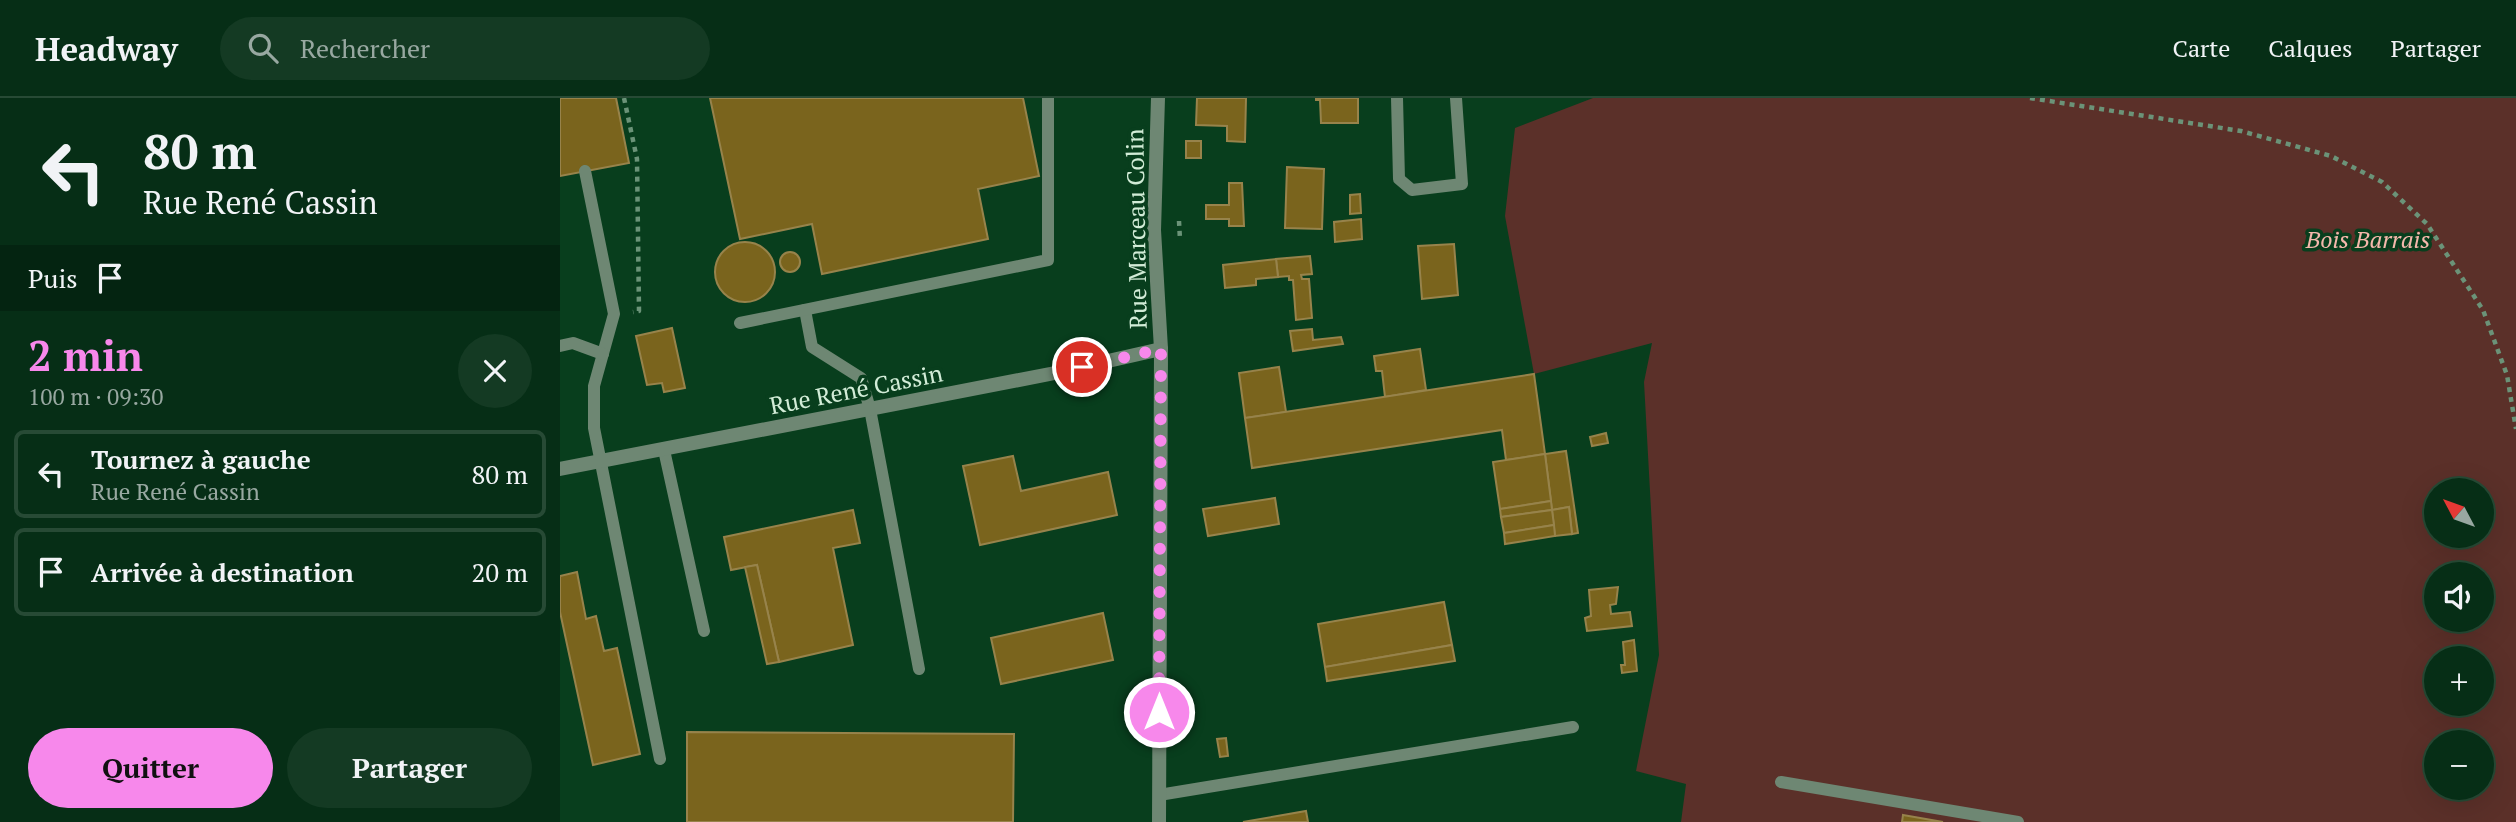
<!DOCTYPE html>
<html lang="fr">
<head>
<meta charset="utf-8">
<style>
  :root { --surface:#062e16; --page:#143a23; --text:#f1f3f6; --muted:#98a8a1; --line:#274a35; --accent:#f788eb }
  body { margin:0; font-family:"PT Serif",serif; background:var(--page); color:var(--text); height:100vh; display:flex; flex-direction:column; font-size:26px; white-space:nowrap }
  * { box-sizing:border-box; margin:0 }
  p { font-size:23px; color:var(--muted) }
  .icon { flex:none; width:38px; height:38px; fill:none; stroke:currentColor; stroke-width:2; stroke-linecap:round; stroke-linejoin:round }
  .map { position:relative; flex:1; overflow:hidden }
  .sheet { display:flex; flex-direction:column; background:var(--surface); width:560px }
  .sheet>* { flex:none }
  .hud { background:#062e16; color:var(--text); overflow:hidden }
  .needle { width:46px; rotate:311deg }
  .fabs { position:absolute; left:1864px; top:380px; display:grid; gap:14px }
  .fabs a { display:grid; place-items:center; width:70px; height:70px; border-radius:50%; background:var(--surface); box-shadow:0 7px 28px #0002,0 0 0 2px var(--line); font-size:35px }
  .pin { position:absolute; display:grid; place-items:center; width:60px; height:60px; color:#fff; margin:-30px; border:4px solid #fff; border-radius:50%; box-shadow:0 2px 7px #0007 }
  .me { position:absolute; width:77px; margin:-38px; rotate:0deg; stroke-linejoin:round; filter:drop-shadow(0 0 5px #0008) }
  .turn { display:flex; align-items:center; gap:24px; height:147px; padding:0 28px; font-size:32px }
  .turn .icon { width:91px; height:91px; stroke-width:2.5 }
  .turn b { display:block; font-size:49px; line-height:60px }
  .then { display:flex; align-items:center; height:66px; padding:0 28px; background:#0003; gap:14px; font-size:26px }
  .round { display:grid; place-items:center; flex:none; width:74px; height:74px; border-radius:37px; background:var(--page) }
  .headline { display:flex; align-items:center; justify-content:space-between; height:119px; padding:0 28px }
  h1 { font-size:42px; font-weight:800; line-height:52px; color:var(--accent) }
  .button { display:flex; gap:14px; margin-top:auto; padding:14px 28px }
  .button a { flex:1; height:80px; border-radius:42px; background:var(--accent); color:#111; font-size:28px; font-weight:800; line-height:80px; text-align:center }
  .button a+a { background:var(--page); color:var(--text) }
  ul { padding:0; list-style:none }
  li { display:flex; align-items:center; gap:21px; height:88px; margin:0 14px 10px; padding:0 14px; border:4px solid var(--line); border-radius:10px }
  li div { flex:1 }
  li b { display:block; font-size:26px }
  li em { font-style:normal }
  header { display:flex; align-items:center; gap:42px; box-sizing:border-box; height:98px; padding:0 35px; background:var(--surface); border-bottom:2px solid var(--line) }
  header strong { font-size:33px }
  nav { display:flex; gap:38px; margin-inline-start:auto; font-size:24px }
  .search { width:490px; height:63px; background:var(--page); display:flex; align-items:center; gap:18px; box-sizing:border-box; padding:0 24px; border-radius:38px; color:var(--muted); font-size:26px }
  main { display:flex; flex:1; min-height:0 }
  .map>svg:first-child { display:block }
  .green { fill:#5b3029; fill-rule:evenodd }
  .building { fill:#7a641d; stroke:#97834b; stroke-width:2 }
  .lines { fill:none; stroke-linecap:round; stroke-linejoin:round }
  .path { stroke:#6b9378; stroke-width:4.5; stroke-dasharray:5 5; stroke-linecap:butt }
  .lane { stroke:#6e8773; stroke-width:12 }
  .street { stroke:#6e8773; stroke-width:14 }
  .route { stroke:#f788eb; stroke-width:12; stroke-dasharray:0 21.6 }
  .labels { text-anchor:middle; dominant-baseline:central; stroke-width:7; stroke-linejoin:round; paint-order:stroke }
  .street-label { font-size:24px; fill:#d2ecd7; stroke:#083e1d }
  .park-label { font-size:24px; font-style:italic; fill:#f5b8ac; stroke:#083e1d }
</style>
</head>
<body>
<header>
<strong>Headway</strong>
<div class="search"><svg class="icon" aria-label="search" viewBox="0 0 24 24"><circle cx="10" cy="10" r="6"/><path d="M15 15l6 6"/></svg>Rechercher</div>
<nav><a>Carte</a><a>Calques</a><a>Partager</a></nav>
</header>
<main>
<section class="sheet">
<div class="hud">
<div class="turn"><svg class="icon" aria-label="left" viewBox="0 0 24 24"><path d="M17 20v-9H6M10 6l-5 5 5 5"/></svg><div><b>80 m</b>Rue René Cassin</div></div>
<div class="then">Puis<svg class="icon" aria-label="arrive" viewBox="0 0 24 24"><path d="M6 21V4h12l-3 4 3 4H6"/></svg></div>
</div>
<div class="headline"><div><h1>2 min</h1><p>100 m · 09:30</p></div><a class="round"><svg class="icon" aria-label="close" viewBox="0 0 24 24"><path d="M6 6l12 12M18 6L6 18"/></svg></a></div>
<ul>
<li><svg class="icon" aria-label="left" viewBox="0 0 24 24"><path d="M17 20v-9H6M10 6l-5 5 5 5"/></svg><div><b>Tournez à gauche</b><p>Rue René Cassin</p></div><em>80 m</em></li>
<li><svg class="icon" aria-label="arrive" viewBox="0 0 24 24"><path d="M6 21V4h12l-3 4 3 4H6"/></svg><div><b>Arrivée à destination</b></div><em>20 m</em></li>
</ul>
<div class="button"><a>Quitter</a><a>Partager</a></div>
</section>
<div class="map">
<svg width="1956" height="724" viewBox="0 0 1956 724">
  <rect width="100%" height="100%" fill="#083e1d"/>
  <path class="green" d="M 1033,0 L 1956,0 L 1956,724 L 1121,724 L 1126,686 L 1076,673 L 1099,557 L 1084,284 L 1092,245 L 974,276 L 945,118 L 955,30 ZM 1876,392 L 1922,392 L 1922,438 L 1876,438 ZM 1876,476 L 1922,476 L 1922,522 L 1876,522 ZM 1876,560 L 1922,560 L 1922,606 L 1876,606 ZM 1876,644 L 1922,644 L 1922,690 L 1876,690 Z"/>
  <g class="building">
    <path d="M 0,0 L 56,0 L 69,65 L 0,78 Z"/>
    <path d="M 150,0 L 463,0 L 479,78 L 418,91 L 428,141 L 262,176 L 252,126 L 180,141 Z"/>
    <path d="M 637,0 L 686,0 L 685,44 L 667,43 L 667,28 L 636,27 Z"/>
    <path d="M 756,0 L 798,0 L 798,25 L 761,25 L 760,2 L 756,2 Z"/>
    <rect x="626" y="43" width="15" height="17"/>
    <path d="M 727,69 L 764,71 L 762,131 L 725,130 Z"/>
    <path d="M 669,85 L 682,85 L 684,128 L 669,128 L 669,121 L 646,121 L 646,107 L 669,107 Z"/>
    <path d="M 800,96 L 801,115 L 790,116 L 790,97 Z"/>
    <path d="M 801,121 L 802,141 L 775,144 L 774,124 Z"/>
    <circle cx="185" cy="174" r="30"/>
    <path d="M 894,146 L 898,197 L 862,201 L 858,148 Z"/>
    <circle cx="230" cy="164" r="10"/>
    <path d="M 750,158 L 752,176 L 741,177 L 742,181 L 749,181 L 752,220 L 736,222 L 733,182 L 729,182 L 729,178 L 718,179 L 716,161 Z"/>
    <path d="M 716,161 L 718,179 L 696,181 L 696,187 L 665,190 L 663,167 Z"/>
    <path d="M 112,230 L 125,290 L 104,294 L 102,285 L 87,287 L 76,238 Z"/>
    <path d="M 752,231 L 753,242 L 781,239 L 783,246 L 733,253 L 730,233 Z"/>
    <path d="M 860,251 L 866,292 L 825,299 L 822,273 L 816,273 L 814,258 Z"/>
    <path d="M 719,269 L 726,314 L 685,320 L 679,275 Z"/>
    <path d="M 974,276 L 985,356 L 946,362 L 942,332 L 692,370 L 685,320 Z"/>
    <path d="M 1046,335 L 1048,345 L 1032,348 L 1030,339 Z"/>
    <path d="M 1006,353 L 1018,435 L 1012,436 L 1009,409 L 992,412 L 985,356 Z"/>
    <path d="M 985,356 L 991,403 L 940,411 L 933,364 Z"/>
    <path d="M 453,358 L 461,393 L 548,374 L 557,417 L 420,447 L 403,368 Z"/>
    <path d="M 715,400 L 719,426 L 648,438 L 643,411 Z"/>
    <path d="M 991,403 L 992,412 L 941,419 L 940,411 Z"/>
    <path d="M 1009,409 L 1012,436 L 995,438 L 992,412 Z"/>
    <path d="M 293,412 L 300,445 L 273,450 L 293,547 L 219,564 L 197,467 L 171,472 L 164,439 Z"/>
    <path d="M 992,412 L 994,427 L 944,435 L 941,419 Z"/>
    <path d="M 994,427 L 995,438 L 945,446 L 944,435 Z"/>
    <path d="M 197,467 L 219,564 L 207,566 L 185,469 Z"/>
    <path d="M 17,474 L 26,521 L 36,518 L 44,553 L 57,550 L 80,656 L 33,667 L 0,514 L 0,478 Z"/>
    <path d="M 1058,489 L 1056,506 L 1050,507 L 1051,516 L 1070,514 L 1072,528 L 1027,533 L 1025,520 L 1031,518 L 1029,492 Z"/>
    <path d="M 884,504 L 892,547 L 765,569 L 758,526 Z"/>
    <path d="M 543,515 L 553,562 L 441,586 L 431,540 Z"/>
    <path d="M 1074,542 L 1077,573 L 1062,575 L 1061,567 L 1065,567 L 1063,544 Z"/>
    <path d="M 892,547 L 895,563 L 767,583 L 765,569 Z"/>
    <path d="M 127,634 L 454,636 L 453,724 L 127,724 Z"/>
    <path d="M 666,640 L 668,658 L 660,659 L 657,641 Z"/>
    <path d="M 746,713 L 748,724 L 683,724 Z"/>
    <path d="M 1343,717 L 1383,724 L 1342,724 Z"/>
  </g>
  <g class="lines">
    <g class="path">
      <path d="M 64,0 L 77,61 L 79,213 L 73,214"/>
      <path d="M 1470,0 L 1681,33 L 1771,58 L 1822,84 L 1867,126 L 1923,212 L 1947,277 L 1956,331"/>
      <path d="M 619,123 L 620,142"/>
    </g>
    <g class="lane">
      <path d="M 837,0 L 839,81 L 852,92 L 902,86 L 896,0"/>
      <path d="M 25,73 L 54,216 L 34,288 L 34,330 L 100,661"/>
      <path d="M 245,212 L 252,249 L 301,280 L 310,311 L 359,571"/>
      <path d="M 180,225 L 488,162 L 488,0"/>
      <path d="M 0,248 L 13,245 L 43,256"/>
      <path d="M 104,352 L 144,533"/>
      <path d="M 1221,684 L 1458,724"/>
      <path d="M 599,697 L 1013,629"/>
    </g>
    <g class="street">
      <path d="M 598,0 L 594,132 L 601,251 L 599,724"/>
      <path d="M 0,371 L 495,275 L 601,251"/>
    </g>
  </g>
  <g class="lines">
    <path class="route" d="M 522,269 L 601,251 L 599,614"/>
  </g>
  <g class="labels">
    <g class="street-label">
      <text transform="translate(576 131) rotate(-91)">Rue Marceau Colin</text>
      <text transform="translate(296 291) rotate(-11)">Rue René Cassin</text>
    </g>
    <g class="park-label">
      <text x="1808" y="141">Bois Barrais</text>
    </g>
  </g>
</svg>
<div class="fabs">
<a><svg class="needle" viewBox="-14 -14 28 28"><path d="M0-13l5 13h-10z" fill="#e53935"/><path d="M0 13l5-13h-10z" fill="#98a8a1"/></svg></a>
<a><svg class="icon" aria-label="sound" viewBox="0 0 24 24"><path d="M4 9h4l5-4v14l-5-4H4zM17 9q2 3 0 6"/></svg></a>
<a>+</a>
<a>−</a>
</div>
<div class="pin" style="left:522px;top:269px;background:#d93025"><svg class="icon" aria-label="arrive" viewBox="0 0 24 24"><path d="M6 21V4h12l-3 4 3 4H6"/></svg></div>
<svg class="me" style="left:599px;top:614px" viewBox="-20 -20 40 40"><circle r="17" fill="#f788eb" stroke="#fff" stroke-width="3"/><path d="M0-11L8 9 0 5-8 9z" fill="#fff"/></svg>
</div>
</main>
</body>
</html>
